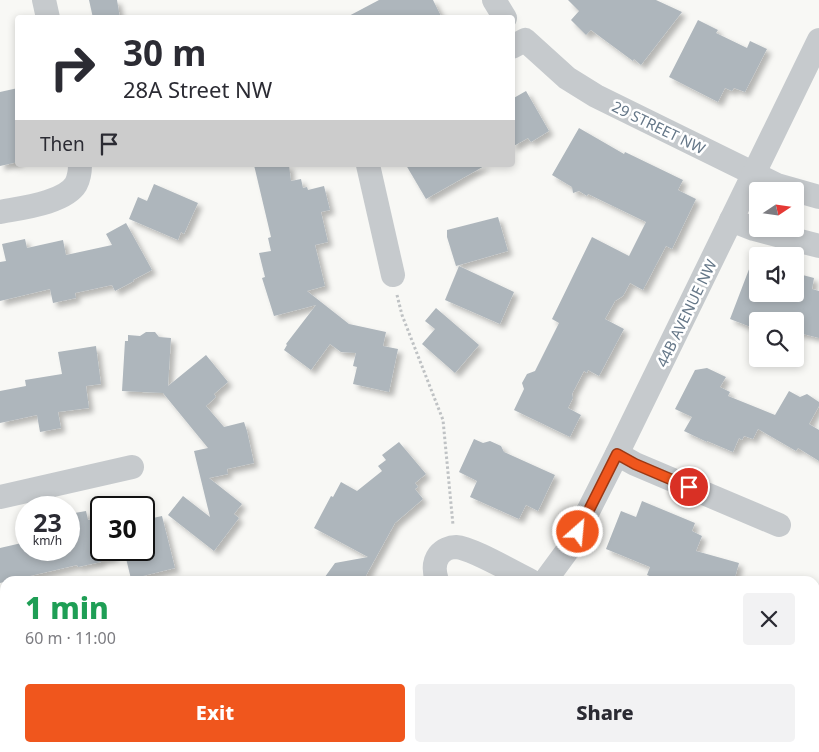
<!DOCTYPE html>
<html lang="en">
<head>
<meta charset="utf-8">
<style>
  :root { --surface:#fff; --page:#f2f2f3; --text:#2b2b33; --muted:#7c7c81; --accent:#f0561d }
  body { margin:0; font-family:"Noto Sans",sans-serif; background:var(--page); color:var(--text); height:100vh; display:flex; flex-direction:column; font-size:19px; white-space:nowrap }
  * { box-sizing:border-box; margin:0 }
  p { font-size:16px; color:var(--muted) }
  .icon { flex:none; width:28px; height:28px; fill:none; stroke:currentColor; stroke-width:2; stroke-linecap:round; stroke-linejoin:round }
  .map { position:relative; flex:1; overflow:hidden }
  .panel { position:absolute; left:0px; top:576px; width:820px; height:176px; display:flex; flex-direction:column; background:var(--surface); border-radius:15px 15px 0 0; box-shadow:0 2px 8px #0003 }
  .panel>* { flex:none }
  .guide { position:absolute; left:15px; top:15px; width:500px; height:152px; border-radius:5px; box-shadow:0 2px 8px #0003; background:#fff; color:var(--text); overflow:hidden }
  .needle { width:32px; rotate:77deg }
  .fabs { position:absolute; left:749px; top:182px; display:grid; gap:10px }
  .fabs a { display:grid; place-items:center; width:55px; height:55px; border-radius:5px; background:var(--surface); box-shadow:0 2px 8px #0003; font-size:25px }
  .speed { position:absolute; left:15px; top:496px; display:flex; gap:10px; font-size:25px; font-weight:700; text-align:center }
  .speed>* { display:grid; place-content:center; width:65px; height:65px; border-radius:50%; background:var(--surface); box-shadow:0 2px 8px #0003; line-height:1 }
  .speed small { font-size:12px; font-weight:400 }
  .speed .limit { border:2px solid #111; border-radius:8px; background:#fff; color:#111 }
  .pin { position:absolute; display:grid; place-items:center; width:42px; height:42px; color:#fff; margin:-21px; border:2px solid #fff; border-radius:50%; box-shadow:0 1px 5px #0007 }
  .me { position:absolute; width:55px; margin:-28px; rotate:27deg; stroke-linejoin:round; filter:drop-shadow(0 0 4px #0008) }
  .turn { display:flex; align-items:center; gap:18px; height:105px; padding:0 25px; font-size:22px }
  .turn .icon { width:65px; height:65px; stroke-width:2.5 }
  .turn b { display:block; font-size:35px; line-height:42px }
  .then { display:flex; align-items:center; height:48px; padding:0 25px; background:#0003; gap:10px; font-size:19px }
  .round { display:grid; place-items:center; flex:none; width:52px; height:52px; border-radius:5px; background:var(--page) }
  .headline { display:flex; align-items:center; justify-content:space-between; height:85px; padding:0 25px }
  h1 { font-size:30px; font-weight:800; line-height:38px; color:#1e9e55 }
  .action { display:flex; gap:10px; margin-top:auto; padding:10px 25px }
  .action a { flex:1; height:58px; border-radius:5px; background:var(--accent); color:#fff; font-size:20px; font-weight:800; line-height:58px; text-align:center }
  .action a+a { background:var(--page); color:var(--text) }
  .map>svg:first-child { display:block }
  .building { fill:#aeb6bc; filter:url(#shadow) }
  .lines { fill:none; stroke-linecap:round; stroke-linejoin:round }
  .path { stroke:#bfc2c4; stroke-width:3; stroke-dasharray:2.5 2.5; stroke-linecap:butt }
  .minor { stroke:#c6cacd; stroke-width:24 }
  .route-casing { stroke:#9c3813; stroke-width:12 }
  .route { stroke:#f0561d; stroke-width:9 }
  .labels { text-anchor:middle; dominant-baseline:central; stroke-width:5; stroke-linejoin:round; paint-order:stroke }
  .street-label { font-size:15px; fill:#657788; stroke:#fff }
</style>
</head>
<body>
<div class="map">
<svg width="819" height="752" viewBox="0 0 819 752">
  <defs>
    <filter id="shadow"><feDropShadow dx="4.5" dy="4.5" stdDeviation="2.5" flood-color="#0004"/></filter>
  </defs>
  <rect width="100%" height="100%" fill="#f8f8f5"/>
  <g class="building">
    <path d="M 89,0 L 117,0 L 120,18 L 93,18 Z"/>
    <path d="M 379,0 L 433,0 L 442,18 L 345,18 Z"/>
    <path d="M 568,0 L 656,0 L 682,12 L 641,65 L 634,59 L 633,61 L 591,30 L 586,35 L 571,20 L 579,11 Z"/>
    <path d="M 698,20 L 718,30 L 716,33 L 747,48 L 750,41 L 767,49 L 745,92 L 734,88 L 732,91 L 725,88 L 718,102 L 669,77 Z"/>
    <path d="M 18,88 L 18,162 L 0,166 L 0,92 Z"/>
    <path d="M 526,91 L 549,131 L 531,142 L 528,138 L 512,147 L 512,99 Z"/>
    <path d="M 579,128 L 624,154 L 625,152 L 683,180 L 678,190 L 696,199 L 672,249 L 666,246 L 643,290 L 630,283 L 623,296 L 615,301 L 605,319 L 624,329 L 599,376 L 588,370 L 587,373 L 584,371 L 572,394 L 573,398 L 568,408 L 581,415 L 570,437 L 514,410 L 524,389 L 522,383 L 527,374 L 535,371 L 559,323 L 552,319 L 592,237 L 629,256 L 646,222 L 588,194 L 587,196 L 579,191 L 573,193 L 572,187 L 552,175 Z"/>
    <path d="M 254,165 L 289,165 L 291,181 L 301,179 L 303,188 L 307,187 L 308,190 L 324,186 L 330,210 L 321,212 L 328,242 L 315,245 L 325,286 L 307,291 L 349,324 L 386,332 L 383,346 L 398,349 L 389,392 L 353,384 L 357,367 L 353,366 L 356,353 L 341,352 L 330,344 L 311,370 L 284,350 L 287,345 L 286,344 L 316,305 L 274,316 L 262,278 L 265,277 L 259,253 L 271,251 L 268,238 L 271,237 Z"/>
    <path d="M 406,165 L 486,165 L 426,199 Z"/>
    <path d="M 154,184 L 198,203 L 184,234 L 181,232 L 178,240 L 129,219 L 138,197 L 147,201 Z"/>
    <path d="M 498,217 L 508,251 L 456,266 L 447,237 L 447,230 Z"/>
    <path d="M 126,223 L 152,270 L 133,280 L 134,281 L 115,291 L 112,285 L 75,293 L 76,298 L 53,303 L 50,289 L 0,301 L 0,262 L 6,261 L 2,244 L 25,239 L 27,248 L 63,240 L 66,255 L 112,245 L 106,234 Z"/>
    <path d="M 756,251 L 758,252 L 758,294 L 795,294 L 795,273 L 814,278 L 812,289 L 819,291 L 819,338 L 795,332 L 795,321 L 758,321 L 756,329 L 730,319 Z"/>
    <path d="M 459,266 L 514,292 L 500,324 L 445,300 Z"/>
    <path d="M 436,308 L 479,345 L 455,373 L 422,344 L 435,329 L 425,321 Z"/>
    <path d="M 146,332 L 155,332 L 159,337 L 171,338 L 168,386 L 206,355 L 228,382 L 214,394 L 216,397 L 206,406 L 224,427 L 244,422 L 247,431 L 254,463 L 227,469 L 228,474 L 209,478 L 242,504 L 234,514 L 239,518 L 214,551 L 168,515 L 183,496 L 210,517 L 194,451 L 208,448 L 163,393 L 122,391 L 125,341 L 128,341 L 128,335 L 140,336 Z"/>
    <path d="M 96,346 L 101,384 L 86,386 L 89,408 L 58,412 L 61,428 L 40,432 L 37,415 L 0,423 L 0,391 L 26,386 L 25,380 L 62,374 L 58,352 Z"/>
    <path d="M 707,368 L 726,377 L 720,387 L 730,392 L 728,396 L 775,415 L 789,391 L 800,397 L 807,394 L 819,402 L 819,406 L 809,424 L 819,430 L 819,461 L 798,448 L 796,451 L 758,429 L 753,439 L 744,436 L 742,440 L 739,438 L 733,452 L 707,441 L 707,442 L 684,431 L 692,417 L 675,409 L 695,370 Z"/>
    <path d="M 474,439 L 483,443 L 490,441 L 501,446 L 504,452 L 555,475 L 538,511 L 526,505 L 519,519 L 470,497 L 477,481 L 459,472 Z"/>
    <path d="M 399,442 L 426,474 L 415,483 L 418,487 L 415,489 L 423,499 L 395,523 L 363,581 L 322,581 L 335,563 L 368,557 L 314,528 L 331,496 L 333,497 L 341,482 L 357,491 L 382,471 L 378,466 L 386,460 L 382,455 Z"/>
    <path d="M 642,501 L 695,523 L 692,531 L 702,536 L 696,551 L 739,563 L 734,581 L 661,581 L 647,575 L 650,567 L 606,549 L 621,511 L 636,517 Z"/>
    <path d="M 86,511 L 88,520 L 93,519 L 94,523 L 101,522 L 101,550 L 113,550 L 114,557 L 101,560 L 101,562 L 78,567 L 77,565 L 0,583 L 0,548 L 26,542 L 26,550 L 69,550 L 69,514 Z"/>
    <path d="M 162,516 L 175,568 L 131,579 L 124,550 L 144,550 L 144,520 Z"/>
  </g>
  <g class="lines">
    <path class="path" d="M 397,295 L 402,315 L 443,420 L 453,525"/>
    <g class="minor">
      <path d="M 44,0 L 48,18"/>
      <path d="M 494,0 L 505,18"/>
      <path d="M 512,47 L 525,40 L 567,78 L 596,96 L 777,185 L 819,197"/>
      <path d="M 368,165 L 393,275"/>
      <path d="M 0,212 C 20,208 65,203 76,184 C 79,178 80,172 80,165"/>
      <path d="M 731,220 L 754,229 L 819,246"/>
      <path d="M 617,454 L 635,464 L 779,525"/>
      <path d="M 0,497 L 132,467"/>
      <path d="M 437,581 C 434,572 433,563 439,555 C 443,550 450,547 456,547 C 472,548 514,573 531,581"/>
      <path d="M 545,581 L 570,547 L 617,454 L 819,40"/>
      <path d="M 280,748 L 282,752"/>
      <path d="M 608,748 L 614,752"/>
      <path d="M 112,752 L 132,748"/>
    </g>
  </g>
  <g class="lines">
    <defs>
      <path id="route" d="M 578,532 L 617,454 L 635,464 L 689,487"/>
    </defs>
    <use href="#route" class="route-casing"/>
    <use href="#route" class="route"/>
  </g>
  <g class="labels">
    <g class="street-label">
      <text transform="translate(659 127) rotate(26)">29 STREET NW</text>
      <text transform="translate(686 313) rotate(-64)">44B AVENUE NW</text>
    </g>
  </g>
</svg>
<div class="fabs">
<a><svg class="needle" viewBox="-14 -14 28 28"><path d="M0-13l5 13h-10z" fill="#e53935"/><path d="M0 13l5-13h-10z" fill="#7c7c81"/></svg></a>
<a><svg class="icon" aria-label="sound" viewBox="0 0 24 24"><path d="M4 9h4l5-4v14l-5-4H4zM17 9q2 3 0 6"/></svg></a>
<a><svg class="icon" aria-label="search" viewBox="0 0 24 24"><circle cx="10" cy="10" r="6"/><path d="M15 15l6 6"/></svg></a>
</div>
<div class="speed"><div>23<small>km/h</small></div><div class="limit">30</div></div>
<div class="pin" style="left:689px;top:487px;background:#d93025"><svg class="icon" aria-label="arrive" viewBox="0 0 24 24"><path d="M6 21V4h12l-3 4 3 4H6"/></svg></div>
<svg class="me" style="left:578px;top:532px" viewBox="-20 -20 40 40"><circle r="17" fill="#f0561d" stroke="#fff" stroke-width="3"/><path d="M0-11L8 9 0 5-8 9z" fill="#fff"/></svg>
<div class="guide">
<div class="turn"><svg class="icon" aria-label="right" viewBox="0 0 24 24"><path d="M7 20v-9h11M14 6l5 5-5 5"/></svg><div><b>30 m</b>28A Street NW</div></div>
<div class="then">Then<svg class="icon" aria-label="arrive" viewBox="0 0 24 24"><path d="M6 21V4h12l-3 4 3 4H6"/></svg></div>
</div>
<section class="panel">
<div class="headline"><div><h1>1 min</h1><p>60 m · 11:00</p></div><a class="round"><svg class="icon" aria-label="close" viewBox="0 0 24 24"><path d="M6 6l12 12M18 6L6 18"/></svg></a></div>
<div class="action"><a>Exit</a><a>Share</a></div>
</section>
</div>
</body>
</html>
